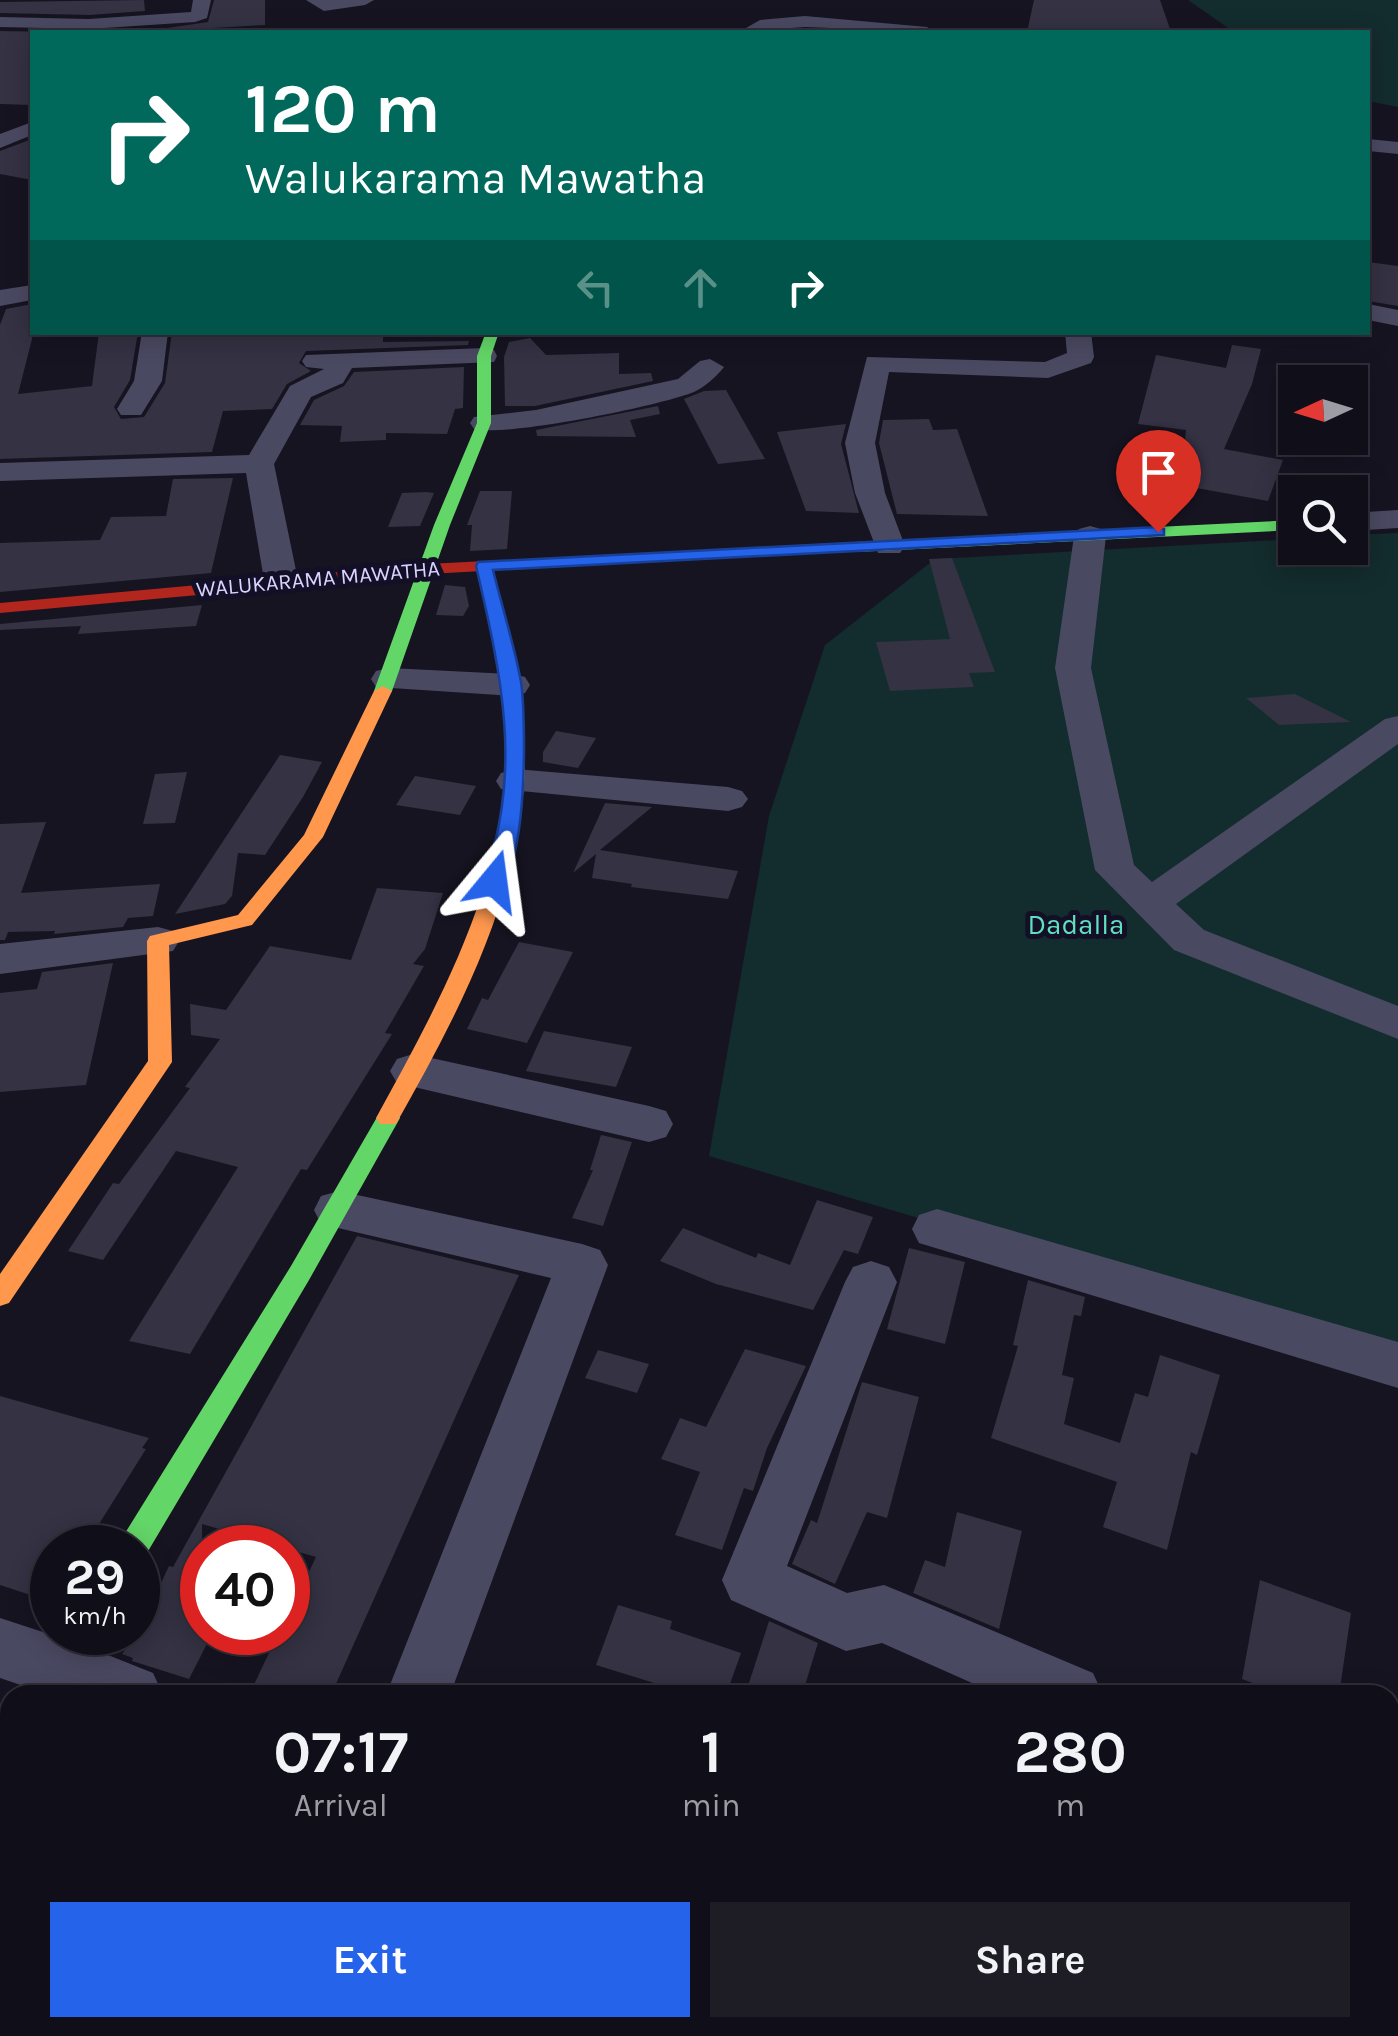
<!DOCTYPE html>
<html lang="en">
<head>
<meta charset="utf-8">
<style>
  :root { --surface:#100f19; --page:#1e1d26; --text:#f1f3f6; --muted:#9c9ca2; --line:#302f38; --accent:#2563eb }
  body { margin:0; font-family:Karla,sans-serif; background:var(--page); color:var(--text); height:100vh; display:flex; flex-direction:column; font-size:38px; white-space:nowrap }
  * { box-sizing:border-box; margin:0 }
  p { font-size:32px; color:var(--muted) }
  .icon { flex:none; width:55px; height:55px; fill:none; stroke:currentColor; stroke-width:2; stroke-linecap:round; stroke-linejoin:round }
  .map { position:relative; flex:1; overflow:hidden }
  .panel { position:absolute; left:0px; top:1685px; width:1400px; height:352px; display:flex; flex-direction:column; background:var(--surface); border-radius:30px 30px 0 0; box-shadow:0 5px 25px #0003,0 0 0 2px var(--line) }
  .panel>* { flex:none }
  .banner { position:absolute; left:30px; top:30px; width:1340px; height:305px; border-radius:0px; box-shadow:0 5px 25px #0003,0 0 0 2px var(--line); background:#00695c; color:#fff; overflow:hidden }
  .needle { width:65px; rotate:266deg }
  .controls { position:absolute; left:1278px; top:365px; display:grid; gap:20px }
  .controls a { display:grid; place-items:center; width:90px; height:90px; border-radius:0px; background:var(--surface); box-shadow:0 5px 25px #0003,0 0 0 2px var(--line); font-size:50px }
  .speed { position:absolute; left:30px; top:1525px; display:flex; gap:20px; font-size:50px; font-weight:700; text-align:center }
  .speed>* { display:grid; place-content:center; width:130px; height:130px; border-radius:50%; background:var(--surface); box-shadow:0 5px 25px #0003,0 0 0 2px var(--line); line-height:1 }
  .speed small { font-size:25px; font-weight:400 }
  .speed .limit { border:15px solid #d22; background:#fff; color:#111 }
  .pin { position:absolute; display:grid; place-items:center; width:85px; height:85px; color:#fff; margin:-102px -42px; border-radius:50% 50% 50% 0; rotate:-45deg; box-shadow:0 0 10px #0007 }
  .pin .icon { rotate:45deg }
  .me { position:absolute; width:110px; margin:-55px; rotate:16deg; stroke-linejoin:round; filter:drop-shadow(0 0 8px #0008) }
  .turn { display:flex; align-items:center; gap:35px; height:210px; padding:0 50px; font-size:45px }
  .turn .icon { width:130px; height:130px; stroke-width:2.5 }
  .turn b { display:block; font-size:70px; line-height:85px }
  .lanes { display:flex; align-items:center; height:95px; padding:0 50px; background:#0003; justify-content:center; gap:50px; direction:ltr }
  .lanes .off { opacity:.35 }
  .eta { display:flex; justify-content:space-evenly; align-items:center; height:170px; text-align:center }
  .eta b { font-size:60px; font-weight:700; line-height:70px }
  .primary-button { display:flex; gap:20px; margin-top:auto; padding:20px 50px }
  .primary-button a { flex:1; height:115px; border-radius:0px; background:var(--accent); color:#fff; font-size:40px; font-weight:700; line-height:115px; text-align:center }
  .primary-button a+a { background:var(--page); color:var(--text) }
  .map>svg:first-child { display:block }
  .green { fill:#132c2d }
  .building { fill:#343243 }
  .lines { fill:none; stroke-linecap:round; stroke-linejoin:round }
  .street { fill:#4a4962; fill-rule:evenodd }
  .fast { fill:#63d668; fill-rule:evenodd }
  .slow { fill:#ff974d; fill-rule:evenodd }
  .jam { fill:#b3261e; fill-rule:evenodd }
  .route { fill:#2563eb; stroke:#184099; stroke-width:2.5 }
  .labels { text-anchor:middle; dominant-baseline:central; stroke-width:10; stroke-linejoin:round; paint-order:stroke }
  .far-street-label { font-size:22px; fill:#d9d4ff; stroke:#130f26 }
  .park-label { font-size:28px; fill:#5fe0c0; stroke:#130f26 }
</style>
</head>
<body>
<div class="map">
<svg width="1398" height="2036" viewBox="0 0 1398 2036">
  <rect width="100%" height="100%" fill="#161421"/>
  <g class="green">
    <path d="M 1188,0 L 1398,0 L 1398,107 L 1368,101 L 1368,32 L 1234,32 Z"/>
    <path d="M 1398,533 L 1398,1360 L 709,1156 L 769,816 L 825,645 L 935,559 L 1295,539 L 1295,548 L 1350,548 L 1350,535 Z"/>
  </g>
  <g class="building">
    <path d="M 144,0 L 145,11 L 89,15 L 0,13 L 0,2 Z"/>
    <path d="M 214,0 L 265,0 L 265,25 L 141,32 L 208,22 Z"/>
    <path d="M 1034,0 L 1160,0 L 1171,32 L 1027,32 Z"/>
    <path d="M 0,31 L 55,32 L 32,32 L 32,105 L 0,104 Z"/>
    <path d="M 32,139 L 32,180 L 0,174 L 0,151 Z"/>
    <path d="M 1368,262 L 1398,266 L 1398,306 L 1368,301 Z"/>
    <path d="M 32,304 L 32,339 L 18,394 L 92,386 L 99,332 L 138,332 L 130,380 L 114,407 L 121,419 L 144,417 L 165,383 L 172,332 L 383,332 L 383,342 L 469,341 L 468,345 L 306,351 L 299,363 L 311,371 L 287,384 L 272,409 L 223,411 L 212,452 L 0,459 L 0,325 L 6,309 Z"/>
    <path d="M 530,338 L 546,355 L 619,353 L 619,374 L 651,373 L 653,381 L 535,406 L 505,406 L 504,357 L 509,342 Z"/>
    <path d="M 1232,345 L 1261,349 L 1252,384 L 1224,449 L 1283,460 L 1268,501 L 1180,485 L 1186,430 L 1138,424 L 1156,355 L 1226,368 Z"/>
    <path d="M 464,367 L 463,408 L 455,409 L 447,434 L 386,433 L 386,440 L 340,442 L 342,426 L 300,425 L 314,400 L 344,386 L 354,372 Z"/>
    <path d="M 726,390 L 765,459 L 718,464 L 684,399 L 704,391 Z"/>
    <path d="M 658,406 L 660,414 L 630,420 L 636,437 L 537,436 L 536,430 Z"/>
    <path d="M 929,419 L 933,430 L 957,429 L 988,516 L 897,514 L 879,443 L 883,420 Z"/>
    <path d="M 846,424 L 841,444 L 859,513 L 806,511 L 777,432 Z"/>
    <path d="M 233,478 L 211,573 L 0,592 L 0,543 L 100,540 L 111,517 L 166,516 L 173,479 Z"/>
    <path d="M 480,491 L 512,491 L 507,549 L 470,551 L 472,525 L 467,525 Z"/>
    <path d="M 426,492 L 434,493 L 420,526 L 388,527 L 402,493 Z"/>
    <path d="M 952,558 L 995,672 L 969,673 L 974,687 L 890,691 L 876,642 L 950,639 L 929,559 Z"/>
    <path d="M 445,585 L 465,587 L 469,606 L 463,616 L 436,615 Z"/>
    <path d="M 202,605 L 196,626 L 78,634 L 81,626 L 0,630 L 0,624 Z"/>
    <path d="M 1295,694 L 1351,722 L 1279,725 L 1246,698 Z"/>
    <path d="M 556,731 L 596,738 L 578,768 L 543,762 L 543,752 Z"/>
    <path d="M 280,755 L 322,762 L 303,797 L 265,855 L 238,853 L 232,896 L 225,904 L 175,914 Z"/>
    <path d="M 187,772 L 175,823 L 143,824 L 155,774 Z"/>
    <path d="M 415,776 L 476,786 L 460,815 L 396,805 Z"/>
    <path d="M 605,803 L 652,807 L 600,850 L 738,871 L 728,899 L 631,887 L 632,884 L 592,878 L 596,854 L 573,873 Z"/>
    <path d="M 46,822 L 21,893 L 160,884 L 153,916 L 128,918 L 123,927 L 54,934 L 55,931 L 8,932 L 5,940 L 0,940 L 0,824 Z"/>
    <path d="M 377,888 L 443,893 L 425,949 L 413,964 L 424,966 L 385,1033 L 392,1034 L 307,1170 L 301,1169 L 190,1354 L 129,1341 L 238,1167 L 176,1151 L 103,1260 L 68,1251 L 113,1183 L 119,1184 L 190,1088 L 185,1087 L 220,1039 L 191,1035 L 190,1004 L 226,1010 L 270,946 L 351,960 Z"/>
    <path d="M 519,942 L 573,952 L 527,1043 L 467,1029 L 482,998 L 488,1000 Z"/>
    <path d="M 113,963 L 86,1085 L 0,1092 L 0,993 L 37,989 L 42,972 Z"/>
    <path d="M 544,1031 L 632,1047 L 616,1087 L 526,1071 Z"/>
    <path d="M 601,1135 L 632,1142 L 603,1226 L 572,1218 L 593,1170 L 590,1170 Z"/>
    <path d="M 817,1200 L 873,1217 L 858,1254 L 844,1250 L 813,1310 L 716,1284 L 660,1261 L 683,1228 L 756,1258 L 758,1253 L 790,1265 Z"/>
    <path d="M 357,1236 L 519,1275 L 331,1695 L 249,1695 L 279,1632 L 288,1632 L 288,1616 L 316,1557 L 202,1524 L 202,1632 L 213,1632 L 189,1679 L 132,1661 L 133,1658 L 122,1654 L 138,1632 L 169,1566 L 173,1567 Z"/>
    <path d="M 909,1248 L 965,1262 L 945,1344 L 887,1329 Z"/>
    <path d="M 1028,1280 L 1085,1297 L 1081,1316 L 1074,1315 L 1062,1375 L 1074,1378 L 1064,1424 L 1120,1443 L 1135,1393 L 1148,1397 L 1160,1355 L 1220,1375 L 1197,1455 L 1191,1452 L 1167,1550 L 1103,1527 L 1117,1482 L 991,1438 L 1018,1346 L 1013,1345 Z"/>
    <path d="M 745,1349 L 806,1366 L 767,1448 L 753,1491 L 744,1488 L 722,1550 L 675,1535 L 700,1472 L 661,1459 L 680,1418 L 706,1427 Z"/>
    <path d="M 598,1350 L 649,1364 L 637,1393 L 585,1378 Z"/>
    <path d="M 862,1382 L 919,1397 L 887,1518 L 867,1512 L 835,1584 L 792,1564 L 811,1520 L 817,1523 Z"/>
    <path d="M 0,1396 L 149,1438 L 142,1448 L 146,1449 L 84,1548 L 52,1548 L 52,1602 L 0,1585 Z"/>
    <path d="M 957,1512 L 1022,1531 L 999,1629 L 913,1593 L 925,1560 L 945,1567 Z"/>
    <path d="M 1260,1580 L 1351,1613 L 1339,1695 L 1285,1695 L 1242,1679 Z"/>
    <path d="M 618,1605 L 672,1621 L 670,1629 L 741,1653 L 726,1695 L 693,1695 L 596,1665 Z"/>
    <path d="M 769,1621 L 818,1643 L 802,1695 L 787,1695 L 749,1683 Z"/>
  </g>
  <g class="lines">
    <g class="street">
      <path d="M 193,0 L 211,0 L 207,18 L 195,22 L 89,29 L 0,27 L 0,17 L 89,19 L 191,12 Z"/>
      <path d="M 306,0 L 374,0 L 365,5 L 324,11 Z"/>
      <path d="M 805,16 L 927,27 L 936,32 L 805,27 L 739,32 L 760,20 Z"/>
      <path d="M 32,122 L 32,135 L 0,148 L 0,134 Z"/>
      <path d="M 1368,139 L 1398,142 L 1398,154 L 1368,151 Z"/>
      <path d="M 32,285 L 32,300 L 0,306 L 0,290 Z"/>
      <path d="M 1368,304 L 1398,310 L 1398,326 L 1368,320 Z"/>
      <path d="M 142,332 L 168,332 L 162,381 L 141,415 L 121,415 L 117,409 L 134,381 Z"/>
      <path d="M 1065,332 L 1091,332 L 1094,357 L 1091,363 L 1048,378 L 889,372 L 875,443 L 885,493 L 905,546 L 900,553 L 878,553 L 855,493 L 845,443 L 867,357 L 1045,362 L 1067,353 Z"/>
      <path d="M 484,348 L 494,350 L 497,356 L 494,362 L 352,368 L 343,383 L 311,397 L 274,464 L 298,580 L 293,587 L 269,587 L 264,580 L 246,473 L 0,481 L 0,463 L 249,455 L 290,386 L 324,369 L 306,367 L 302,361 L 306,355 Z"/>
      <path d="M 710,359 L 724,367 C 717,376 705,387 694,392 C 659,406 507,437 474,429 L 470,423 L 474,417 L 536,410 L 678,379 L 700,361 Z"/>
      <path d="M 1398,510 L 1398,528 L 1350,531 L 1350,513 Z"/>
      <path d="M 1090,526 L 1101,529 L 1106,536 L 1091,668 L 1134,865 L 1152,882 L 1385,719 L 1398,716 L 1398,744 L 1176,904 L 1204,930 L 1398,1006 L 1398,1039 L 1174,950 L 1095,870 L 1055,668 L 1074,536 L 1079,529 Z"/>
      <path d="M 389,668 L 512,674 L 525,677 L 530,685 L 525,693 L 512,696 L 376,687 L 371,679 L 376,671 Z"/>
      <path d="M 515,769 L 728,787 L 742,791 L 748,799 L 742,807 L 728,811 L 501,789 L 496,781 L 501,773 Z"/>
      <path d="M 158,927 L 173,931 L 179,941 L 173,951 L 0,974 L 0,944 Z"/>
      <path d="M 413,1054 L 649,1106 L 666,1111 L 673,1124 L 666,1137 L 649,1142 L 397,1083 L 390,1071 L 397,1059 Z"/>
      <path d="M 339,1191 L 582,1244 L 600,1250 L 608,1265 L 450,1695 L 386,1695 L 551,1278 L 321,1224 L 314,1210 L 321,1196 Z"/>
      <path d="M 937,1209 L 1398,1342 L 1398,1388 L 919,1243 L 912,1229 L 919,1215 Z"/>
      <path d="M 871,1261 L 889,1267 L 897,1282 L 787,1566 L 847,1593 L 884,1585 L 906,1594 L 1093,1673 L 1103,1695 L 999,1695 L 882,1643 L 846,1651 L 731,1600 L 722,1580 L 845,1282 L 853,1267 Z"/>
      <path d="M 0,1618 L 46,1633 L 52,1622 L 52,1632 L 112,1632 L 103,1653 L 153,1673 L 163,1695 L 50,1695 L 0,1678 Z"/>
      <path d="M 1390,1800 L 1398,1803 L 1398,1871 L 1390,1868 Z"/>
      <path d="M 10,1998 L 10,2028 L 67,2028 L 70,2036 L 0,2036 L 0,2002 Z"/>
      <path d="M 239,2028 L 312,2028 L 309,2036 L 236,2036 Z"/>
      <path d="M 1012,2028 L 1105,2028 L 1108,2036 L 1015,2036 Z"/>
    </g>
    <g class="fast">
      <path d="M 486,332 L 499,332 L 491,356 L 491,423 L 450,525 L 392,691 L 389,695 L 377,695 L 374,691 L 434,525 L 477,423 L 477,356 Z"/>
      <path d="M 1295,520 L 1295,530 L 856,552 L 848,547 L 856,542 Z"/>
      <path d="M 388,1109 L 396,1112 L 400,1118 L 309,1280 L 144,1558 L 138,1560 L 138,1548 L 118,1548 L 122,1538 L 291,1266 L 380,1112 Z"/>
    </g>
    <g class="slow">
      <path d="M 484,561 L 492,566 C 507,627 525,690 525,753 C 526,886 460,1011 396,1124 L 380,1124 L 376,1118 C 438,1005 504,887 507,754 C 508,691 490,627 476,566 Z"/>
      <path d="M 383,686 L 392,691 L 323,837 L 252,925 L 169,945 L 172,1062 L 9,1303 L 0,1306 L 0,1274 L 148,1061 L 147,941 L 150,936 L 238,915 L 304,835 L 374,691 Z"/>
    </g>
    <path class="jam" d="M 856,542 L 862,544 L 862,550 L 428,574 L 0,613 L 0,603 L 428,564 Z"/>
  </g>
  <path class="route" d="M 1158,527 L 1164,529 L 1164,535 L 493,570 C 502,607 514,644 521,682 C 526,715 529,878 494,888 L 483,881 C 524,773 501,673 476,566 L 478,562 Z"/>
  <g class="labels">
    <g class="far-street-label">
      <text transform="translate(318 579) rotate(-5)">WALUKARAMA MAWATHA</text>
    </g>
    <g class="park-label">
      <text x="1076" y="924">Dadalla</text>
    </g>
  </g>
</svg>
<div class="controls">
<a><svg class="needle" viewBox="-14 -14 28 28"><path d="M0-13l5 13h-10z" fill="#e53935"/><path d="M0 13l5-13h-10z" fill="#9c9ca2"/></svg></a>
<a><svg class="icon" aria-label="search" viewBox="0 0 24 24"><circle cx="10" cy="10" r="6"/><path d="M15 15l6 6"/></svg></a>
</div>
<div class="speed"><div>29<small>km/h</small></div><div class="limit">40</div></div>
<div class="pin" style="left:1158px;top:532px;background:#d93025"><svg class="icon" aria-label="arrive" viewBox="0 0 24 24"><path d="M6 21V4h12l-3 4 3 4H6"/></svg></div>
<svg class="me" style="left:494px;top:881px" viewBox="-20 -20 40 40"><path d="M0-17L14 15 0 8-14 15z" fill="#2563eb" stroke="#fff" stroke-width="4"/></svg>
<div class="banner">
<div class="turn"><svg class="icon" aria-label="right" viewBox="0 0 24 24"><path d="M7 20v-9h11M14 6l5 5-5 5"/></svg><div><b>120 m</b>Walukarama Mawatha</div></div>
<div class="lanes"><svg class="icon off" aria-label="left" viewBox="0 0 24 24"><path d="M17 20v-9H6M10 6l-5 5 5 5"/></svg><svg class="icon off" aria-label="ahead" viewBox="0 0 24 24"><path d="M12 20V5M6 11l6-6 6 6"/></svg><svg class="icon" aria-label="right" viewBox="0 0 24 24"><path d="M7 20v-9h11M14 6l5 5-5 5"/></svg></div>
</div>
<section class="panel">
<div class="eta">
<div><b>07:17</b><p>Arrival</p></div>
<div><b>1</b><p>min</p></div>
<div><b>280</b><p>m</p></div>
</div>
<div class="primary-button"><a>Exit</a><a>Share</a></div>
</section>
</div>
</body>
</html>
